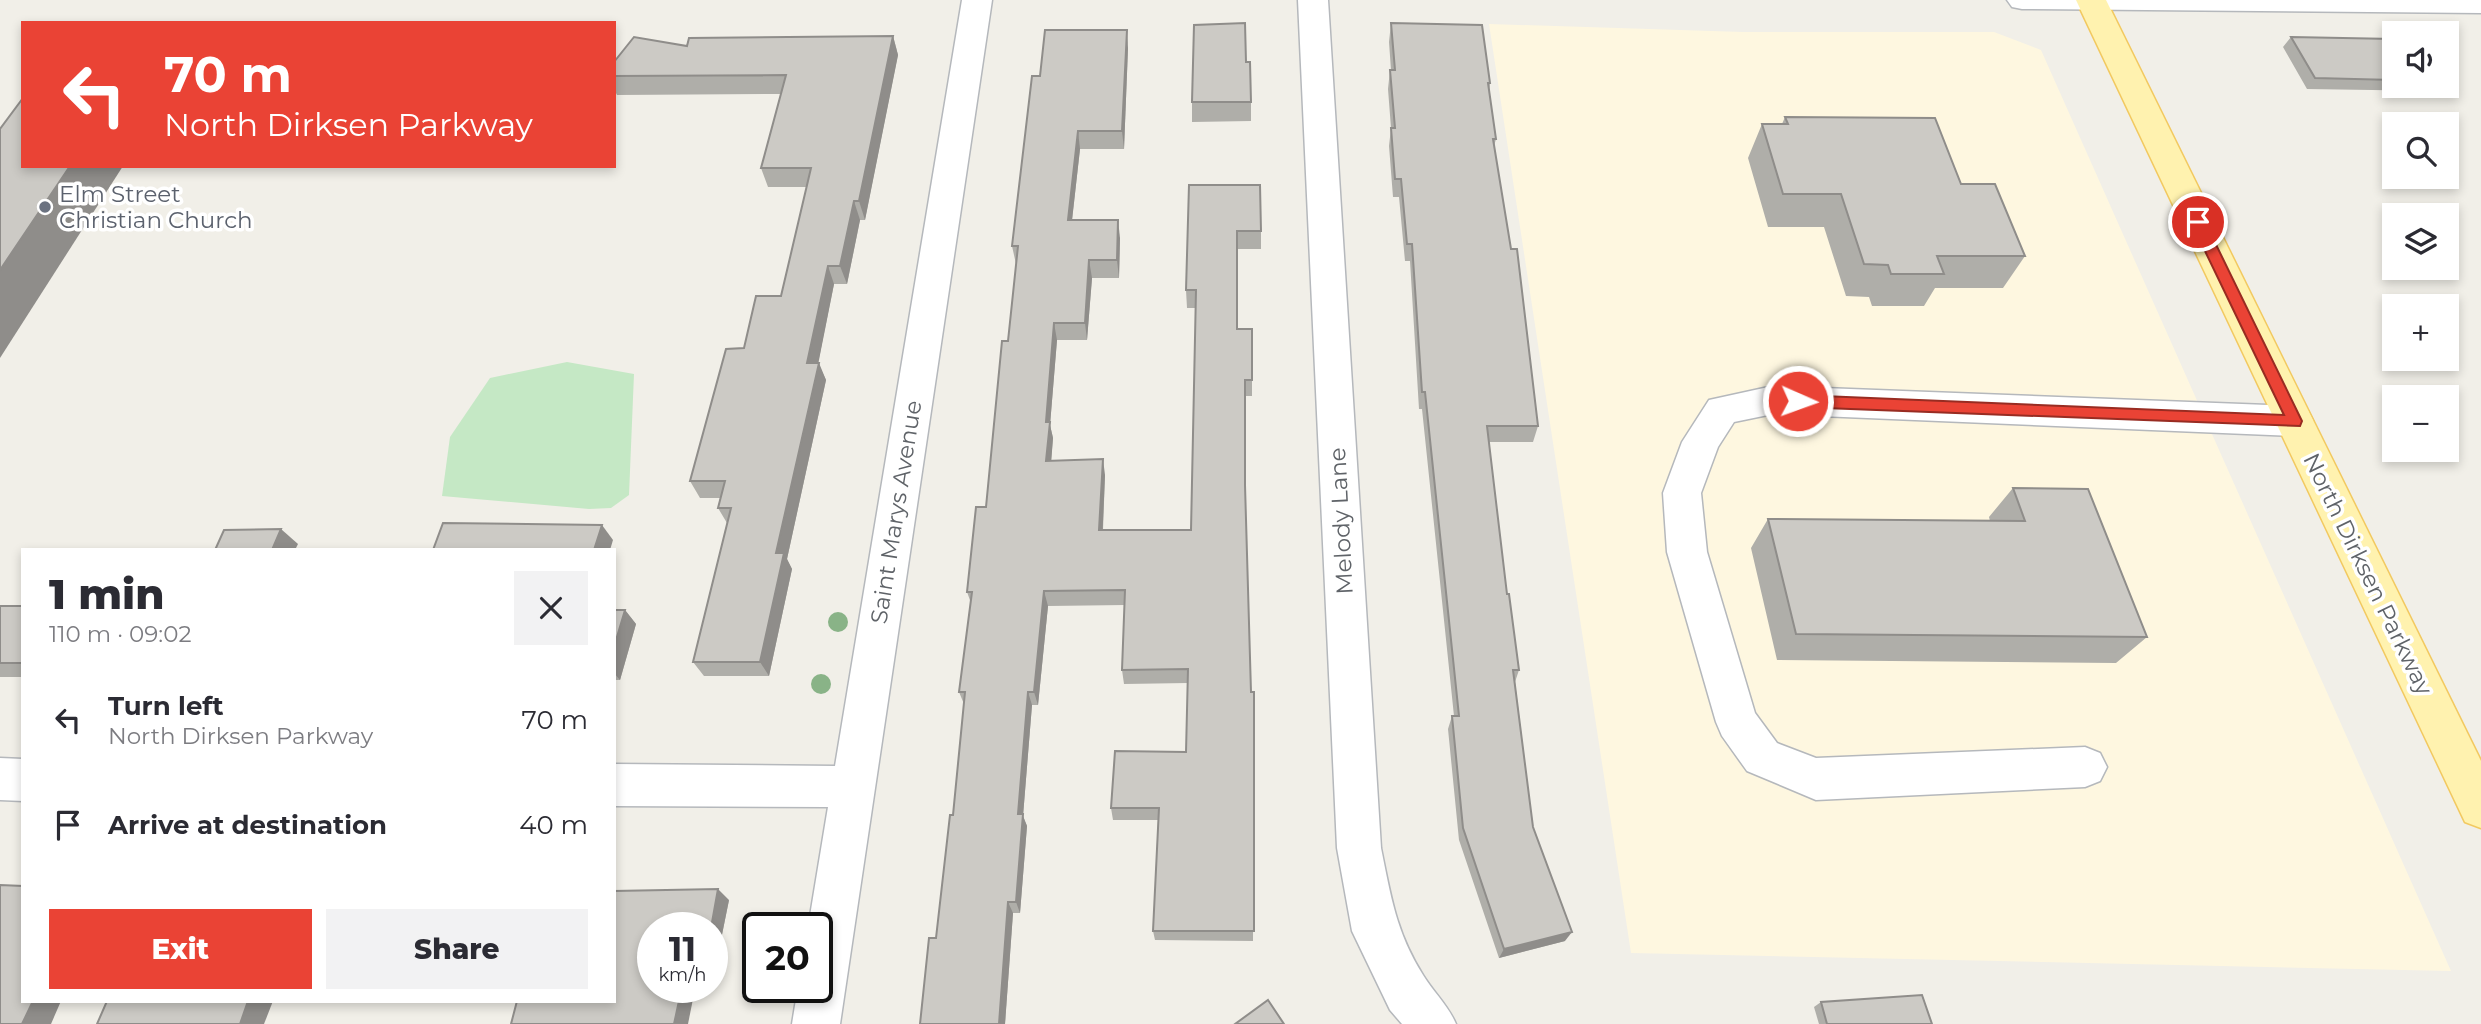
<!DOCTYPE html>
<html lang="en">
<head>
<meta charset="utf-8">
<style>
  :root { --surface:#fff; --page:#f2f2f3; --text:#2b2b33; --muted:#7c7c81; --accent:#ea4335 }
  body { margin:0; font-family:Montserrat,sans-serif; background:var(--page); color:var(--text); height:100vh; display:flex; flex-direction:column; font-size:26px; white-space:nowrap }
  * { box-sizing:border-box; margin:0 }
  p { font-size:23px; color:var(--muted) }
  .icon { flex:none; width:38px; height:38px; fill:none; stroke:currentColor; stroke-width:2; stroke-linecap:round; stroke-linejoin:round }
  .map { position:relative; flex:1; overflow:hidden }
  .drawer { position:absolute; left:21px; top:548px; width:595px; height:455px; display:flex; flex-direction:column; background:var(--surface); border-radius:0px; box-shadow:0 4px 10px #0003 }
  .drawer>* { flex:none }
  .hud { position:absolute; left:21px; top:21px; width:595px; height:147px; border-radius:0px; box-shadow:0 4px 10px #0003; background:#ea4335; color:#fff; overflow:hidden }
  .controls { position:absolute; left:2382px; top:21px; display:grid; gap:14px }
  .controls a { display:grid; place-items:center; width:77px; height:77px; border-radius:0px; background:var(--surface); box-shadow:0 4px 10px #0003; font-size:35px }
  .speed { position:absolute; left:637px; top:912px; display:flex; gap:14px; font-size:35px; font-weight:700; text-align:center }
  .speed>* { display:grid; place-content:center; width:91px; height:91px; border-radius:50%; background:var(--surface); box-shadow:0 4px 10px #0003; line-height:1 }
  .speed small { font-size:18px; font-weight:400 }
  .speed .limit { border:4px solid #111; border-radius:10px; background:#fff; color:#111 }
  .pin { position:absolute; display:grid; place-items:center; width:60px; height:60px; color:#fff; margin:-30px; border:4px solid #fff; border-radius:50%; box-shadow:0 2px 7px #0007 }
  .me { position:absolute; width:77px; margin:-38px; rotate:92deg; stroke-linejoin:round; filter:drop-shadow(0 0 5px #0008) }
  .turn { display:flex; align-items:center; gap:24px; height:147px; padding:0 28px; font-size:32px }
  .turn .icon { width:91px; height:91px; stroke-width:2.5 }
  .turn b { display:block; font-size:49px; line-height:60px }
  .round { display:grid; place-items:center; flex:none; width:74px; height:74px; border-radius:0px; background:var(--page) }
  .headline { display:flex; align-items:center; justify-content:space-between; height:119px; padding:0 28px }
  h1 { font-size:42px; font-weight:800; line-height:52px }
  .action { display:flex; gap:14px; margin-top:auto; padding:14px 28px }
  .action a { flex:1; height:80px; border-radius:0px; background:var(--accent); color:#fff; font-size:28px; font-weight:800; line-height:80px; text-align:center }
  .action a+a { background:var(--page); color:var(--text) }
  ul { padding:0; list-style:none }
  li { display:flex; align-items:center; gap:21px; height:105px; padding:0 28px }
  li div { flex:1 }
  li b { display:block; font-size:26px }
  li em { font-style:normal }
  .map>svg:first-child { display:block }
  .commercial { fill:#fef7e0 }
  .green { fill:#c5e8c5 }
  .lines { fill:none; stroke-linecap:round; stroke-linejoin:round }
  .minor-casing { stroke:#b5b8bc; stroke-width:3 }
  .major-casing { stroke:#f2c960; stroke-width:3 }
  .minor { fill:#fff; fill-rule:evenodd }
  .major { fill:#fff2af; fill-rule:evenodd }
  .tree { fill:#89b387 }
  .wall { fill:#afaea9 }
  .shaded-wall { fill:#8f8d8a }
  .building { fill:#cccac5; stroke:#8f8d8a; stroke-width:2 }
  .route { fill:#ea4335; stroke:#982c22; stroke-width:2 }
  .worship-dot { fill:#6b7280; stroke:#fff; stroke-width:2.5 }
  .labels { text-anchor:middle; dominant-baseline:central; stroke-width:7; stroke-linejoin:round; paint-order:stroke }
  .worship-label { font-size:23px; fill:#5b616d; stroke:#fff; text-anchor:start }
  .street-label { font-size:23px; fill:#5f6368; stroke:#fff }
</style>
</head>
<body>
<div class="map">
<svg width="2481" height="1024" viewBox="0 0 2481 1024">
  <rect width="100%" height="100%" fill="#f1efe8"/>
  <path class="commercial" d="M 1489,24 L 1743,32 L 1994,32 L 2041,50 L 2451,971 L 1631,953 Z"/>
  <path class="green" d="M 567,362 L 634,374 L 629,495 L 611,508 L 589,509 L 442,496 L 450,437 L 490,378 Z"/>
  <g class="lines">
    <defs>
      <g id="minor">
        <path d="M 962,0 L 992,0 L 840,1024 L 792,1024 L 798,987 L 817,987 L 817,928 L 808,928 L 828,807 L 614,806 L 614,764 L 835,766 Z"/>
        <path d="M 1298,0 L 1328,0 L 1381,848 C 1391,897 1396,932 1423,975 C 1434,993 1448,1005 1456,1024 L 1402,1024 L 1390,1010 L 1352,931 L 1337,848 Z"/>
        <path d="M 2007,0 L 2481,0 L 2481,13 L 2022,9 L 2012,7 Z"/>
        <path d="M 1773,386 L 2295,406 L 2308,411 L 2313,421 L 2308,431 L 2295,436 L 1773,414 L 1734,422 L 1718,447 L 1701,493 L 1707,552 L 1755,713 L 1777,743 L 1816,758 L 2085,747 L 2100,753 L 2107,767 L 2100,781 L 2085,787 L 1816,800 L 1747,771 L 1722,736 L 1716,722 L 1667,552 L 1663,493 L 1682,442 L 1709,400 Z"/>
        <path d="M 0,758 L 23,759 L 23,801 L 0,800 Z"/>
      </g>
      <path id="major" d="M 2076,0 L 2106,0 L 2481,761 L 2481,828 L 2465,822 Z"/>
    </defs>
    <use href="#minor" class="minor-casing"/>
    <use href="#major" class="major-casing"/>
    <use href="#minor" class="minor"/>
    <use href="#major" class="major"/>
  </g>
  <g class="tree">
    <circle cx="838" cy="622" r="10"/>
    <circle cx="821" cy="684" r="10"/>
  </g>
  <g class="wall">
    <path d="M 1391,23 L 1490,83 L 1489,92 L 1496,139 L 1494,146 L 1538,426 L 1533,442 L 1489,442 L 1507,594 L 1519,670 L 1515,682 L 1533,827 L 1565,941 L 1499,958 L 1459,840 L 1448,729 L 1452,716 L 1454,716 L 1422,409 L 1419,409 L 1410,261 L 1405,261 L 1399,197 L 1393,197 L 1389,146 L 1391,128 L 1388,89 L 1390,70 L 1391,70 L 1389,42 Z"/>
    <path d="M 893,36 L 898,55 L 865,220 L 860,220 L 847,284 L 834,284 L 818,363 L 826,380 L 787,559 L 792,569 L 769,676 L 704,676 L 693,662 L 727,523 L 718,508 L 720,498 L 700,498 L 690,481 L 744,348 L 781,296 L 807,187 L 768,187 L 761,168 L 781,94 L 617,95 L 614,89 L 614,62 L 687,46 Z"/>
    <path d="M 2291,37 L 2394,39 L 2394,86 L 2442,86 L 2437,91 L 2307,89 L 2283,47 Z"/>
    <path d="M 1128,48 L 1124,149 L 1080,149 L 1072,220 L 1120,238 L 1119,278 L 1092,278 L 1087,340 L 1057,340 L 1050,425 L 1053,438 L 1051,461 L 1105,475 L 1103,530 L 1191,530 L 1196,308 L 1187,308 L 1186,290 L 1189,185 L 1261,231 L 1261,249 L 1237,249 L 1237,329 L 1252,329 L 1252,396 L 1245,396 L 1245,485 L 1251,692 L 1254,692 L 1253,941 L 1155,940 L 1153,931 L 1158,820 L 1113,820 L 1111,808 L 1186,752 L 1188,683 L 1124,684 L 1122,670 L 1125,605 L 1048,606 L 1038,705 L 1032,705 L 1023,816 L 1027,826 L 1020,913 L 1013,913 L 1005,1024 L 920,1024 L 936,938 L 953,815 L 964,704 L 959,692 L 971,603 L 967,592 L 986,507 L 1008,341 L 1016,264 L 1012,246 L 1040,76 Z"/>
    <path d="M 1246,62 L 1251,102 L 1251,121 L 1192,122 L 1192,102 Z"/>
    <path d="M 1785,117 L 1961,184 L 2025,256 L 2003,288 L 1935,288 L 1924,306 L 1872,306 L 1869,297 L 1846,296 L 1824,227 L 1768,227 L 1748,158 L 1762,124 L 1782,124 Z"/>
    <path d="M 2013,488 L 2147,637 L 2116,663 L 1777,660 L 1751,548 L 1768,519 L 1990,521 L 1989,517 Z"/>
    <rect x="0" y="606" width="23" height="71"/>
    <path d="M 614,610 L 625,610 L 636,624 L 620,680 L 614,680 Z"/>
    <path d="M 729,900 L 712,984 L 712,928 L 653,987 L 712,987 L 711,993 L 517,1001 Z"/>
    <path d="M 1821,1002 L 1932,1024 L 1819,1024 L 1814,1007 Z"/>
  </g>
  <g class="shaded-wall">
    <path d="M 1127,30 L 1128,48 L 1124,149 L 1122,131 Z"/>
    <path d="M 893,36 L 898,55 L 865,220 L 859,201 Z"/>
    <path d="M 1078,131 L 1080,149 L 1070,238 L 1068,220 Z"/>
    <path d="M 70,166 L 123,166 L 0,358 L 0,270 Z"/>
    <path d="M 854,201 L 860,220 L 847,284 L 840,266 Z"/>
    <path d="M 1118,220 L 1120,238 L 1119,278 L 1117,260 Z"/>
    <path d="M 1089,260 L 1092,278 L 1087,340 L 1085,323 Z"/>
    <path d="M 828,266 L 834,284 L 815,380 L 807,363 Z"/>
    <path d="M 1054,323 L 1057,340 L 1050,425 L 1053,438 L 1050,477 L 1046,461 L 1046,422 Z"/>
    <path d="M 819,363 L 826,380 L 787,559 L 792,569 L 769,676 L 760,662 L 776,553 Z"/>
    <path d="M 1103,459 L 1105,475 L 1102,545 L 1099,530 Z"/>
    <path d="M 602,525 L 613,540 L 610,550 L 594,550 Z"/>
    <path d="M 281,529 L 298,544 L 295,550 L 272,550 Z"/>
    <path d="M 1044,591 L 1048,606 L 1038,705 L 1034,692 Z"/>
    <path d="M 625,610 L 636,624 L 620,680 L 614,673 L 614,647 Z"/>
    <path d="M 1028,692 L 1032,705 L 1023,816 L 1027,826 L 1020,913 L 1016,902 L 1018,814 Z"/>
    <path d="M 718,889 L 729,900 L 712,984 L 712,928 L 711,928 Z"/>
    <path d="M 1008,902 L 1013,913 L 1005,1024 L 999,1024 Z"/>
    <path d="M 1572,932 L 1565,941 L 1499,958 L 1504,949 Z"/>
    <path d="M 682,987 L 685,987 L 694,994 L 688,1024 L 674,1024 Z"/>
    <path d="M 703,987 L 712,987 L 711,993 Z"/>
    <path d="M 33,1001 L 61,1001 L 51,1024 L 22,1024 Z"/>
    <path d="M 248,1001 L 273,1001 L 264,1024 L 240,1024 Z"/>
  </g>
  <g class="building">
    <path d="M 1245,23 L 1246,62 L 1250,62 L 1251,102 L 1192,102 L 1194,25 Z"/>
    <path d="M 1391,23 L 1482,25 L 1490,83 L 1488,83 L 1496,139 L 1493,139 L 1511,249 L 1517,249 L 1538,426 L 1487,426 L 1507,594 L 1509,594 L 1519,670 L 1513,670 L 1533,827 L 1572,932 L 1504,949 L 1463,828 L 1452,716 L 1459,716 L 1425,392 L 1422,392 L 1412,244 L 1407,244 L 1401,179 L 1395,179 L 1391,128 L 1395,128 L 1390,70 L 1395,70 Z"/>
    <path d="M 1045,30 L 1127,30 L 1122,131 L 1078,131 L 1068,220 L 1118,220 L 1117,260 L 1089,260 L 1085,323 L 1054,323 L 1046,422 L 1050,422 L 1046,461 L 1103,459 L 1099,530 L 1191,530 L 1196,290 L 1186,290 L 1189,185 L 1260,185 L 1261,231 L 1237,231 L 1237,329 L 1252,329 L 1252,380 L 1245,380 L 1245,485 L 1251,692 L 1254,692 L 1254,931 L 1153,931 L 1159,808 L 1111,808 L 1115,751 L 1186,752 L 1188,669 L 1122,670 L 1125,590 L 1044,591 L 1034,692 L 1028,692 L 1018,814 L 1023,814 L 1016,902 L 1008,902 L 999,1024 L 920,1024 L 929,938 L 936,938 L 950,815 L 953,815 L 965,692 L 959,692 L 972,592 L 967,592 L 976,507 L 986,507 L 1002,341 L 1008,341 L 1018,246 L 1012,246 L 1032,76 L 1040,76 Z"/>
    <path d="M 893,36 L 859,201 L 854,201 L 840,266 L 828,266 L 807,363 L 819,363 L 776,553 L 784,553 L 760,662 L 693,662 L 731,508 L 718,508 L 725,481 L 690,481 L 726,349 L 744,348 L 756,296 L 781,296 L 811,168 L 761,168 L 786,75 L 614,76 L 614,62 L 634,37 L 687,46 L 689,38 Z"/>
    <path d="M 2291,37 L 2394,39 L 2394,80 L 2315,78 Z"/>
    <path d="M 23,98 L 23,166 L 70,166 L 0,270 L 0,129 Z"/>
    <path d="M 1785,117 L 1935,118 L 1961,184 L 1995,184 L 2025,256 L 1937,256 L 1944,274 L 1891,274 L 1888,265 L 1864,264 L 1841,194 L 1783,194 L 1762,124 L 1788,124 Z"/>
    <path d="M 2013,488 L 2088,489 L 2147,637 L 1796,634 L 1768,519 L 2025,521 Z"/>
    <path d="M 443,523 L 602,525 L 594,550 L 433,550 Z"/>
    <path d="M 281,529 L 272,550 L 215,550 L 224,530 Z"/>
    <rect x="0" y="606" width="23" height="57"/>
    <path d="M 614,610 L 625,610 L 614,647 Z"/>
    <path d="M 0,885 L 23,886 L 23,1001 L 33,1001 L 22,1024 L 0,1024 Z"/>
    <path d="M 718,889 L 711,928 L 653,928 L 653,987 L 682,987 L 674,1024 L 511,1024 L 517,1001 L 614,1001 L 614,891 Z"/>
    <path d="M 1922,995 L 1932,1024 L 1827,1024 L 1821,1002 Z"/>
    <path d="M 1268,1000 L 1284,1024 L 1235,1024 Z"/>
    <path d="M 107,1001 L 248,1001 L 240,1024 L 97,1024 Z"/>
  </g>
  <path class="route" d="M 2198,217 L 2205,222 L 2302,421 L 2300,426 L 1798,407 L 1791,401 L 1798,395 L 2284,415 L 2191,222 Z"/>
  <circle class="worship-dot" cx="45" cy="207" r="7"/>
  <g class="labels">
    <g class="worship-label">
      <text x="59" y="194">Elm Street<tspan x="59" dy="26">Christian Church</tspan></text>
    </g>
    <g class="street-label">
      <text transform="translate(896 512) rotate(-81)">Saint Marys Avenue</text>
      <text transform="translate(1341 521) rotate(-93)">Melody Lane</text>
      <text transform="translate(2368 574) rotate(64)">North Dirksen Parkway</text>
    </g>
  </g>
</svg>
<div class="controls">
<a><svg class="icon" aria-label="sound" viewBox="0 0 24 24"><path d="M4 9h4l5-4v14l-5-4H4zM17 9q2 3 0 6"/></svg></a>
<a><svg class="icon" aria-label="search" viewBox="0 0 24 24"><circle cx="10" cy="10" r="6"/><path d="M15 15l6 6"/></svg></a>
<a><svg class="icon" aria-label="layers" viewBox="0 0 24 24"><path d="M12 4l9 5-9 5-9-5zM3 14l9 5 9-5"/></svg></a>
<a>+</a>
<a>−</a>
</div>
<div class="speed"><div>11<small>km/h</small></div><div class="limit">20</div></div>
<div class="pin" style="left:2198px;top:222px;background:#d93025"><svg class="icon" aria-label="arrive" viewBox="0 0 24 24"><path d="M6 21V4h12l-3 4 3 4H6"/></svg></div>
<svg class="me" style="left:1798px;top:401px" viewBox="-20 -20 40 40"><circle r="17" fill="#ea4335" stroke="#fff" stroke-width="3"/><path d="M0-11L8 9 0 5-8 9z" fill="#fff"/></svg>
<div class="hud">
<div class="turn"><svg class="icon" aria-label="left" viewBox="0 0 24 24"><path d="M17 20v-9H6M10 6l-5 5 5 5"/></svg><div><b>70 m</b>North Dirksen Parkway</div></div>
</div>
<section class="drawer">
<div class="headline"><div><h1>1 min</h1><p>110 m · 09:02</p></div><a class="round"><svg class="icon" aria-label="close" viewBox="0 0 24 24"><path d="M6 6l12 12M18 6L6 18"/></svg></a></div>
<ul>
<li><svg class="icon" aria-label="left" viewBox="0 0 24 24"><path d="M17 20v-9H6M10 6l-5 5 5 5"/></svg><div><b>Turn left</b><p>North Dirksen Parkway</p></div><em>70 m</em></li>
<li><svg class="icon" aria-label="arrive" viewBox="0 0 24 24"><path d="M6 21V4h12l-3 4 3 4H6"/></svg><div><b>Arrive at destination</b></div><em>40 m</em></li>
</ul>
<div class="action"><a>Exit</a><a>Share</a></div>
</section>
</div>
</body>
</html>
